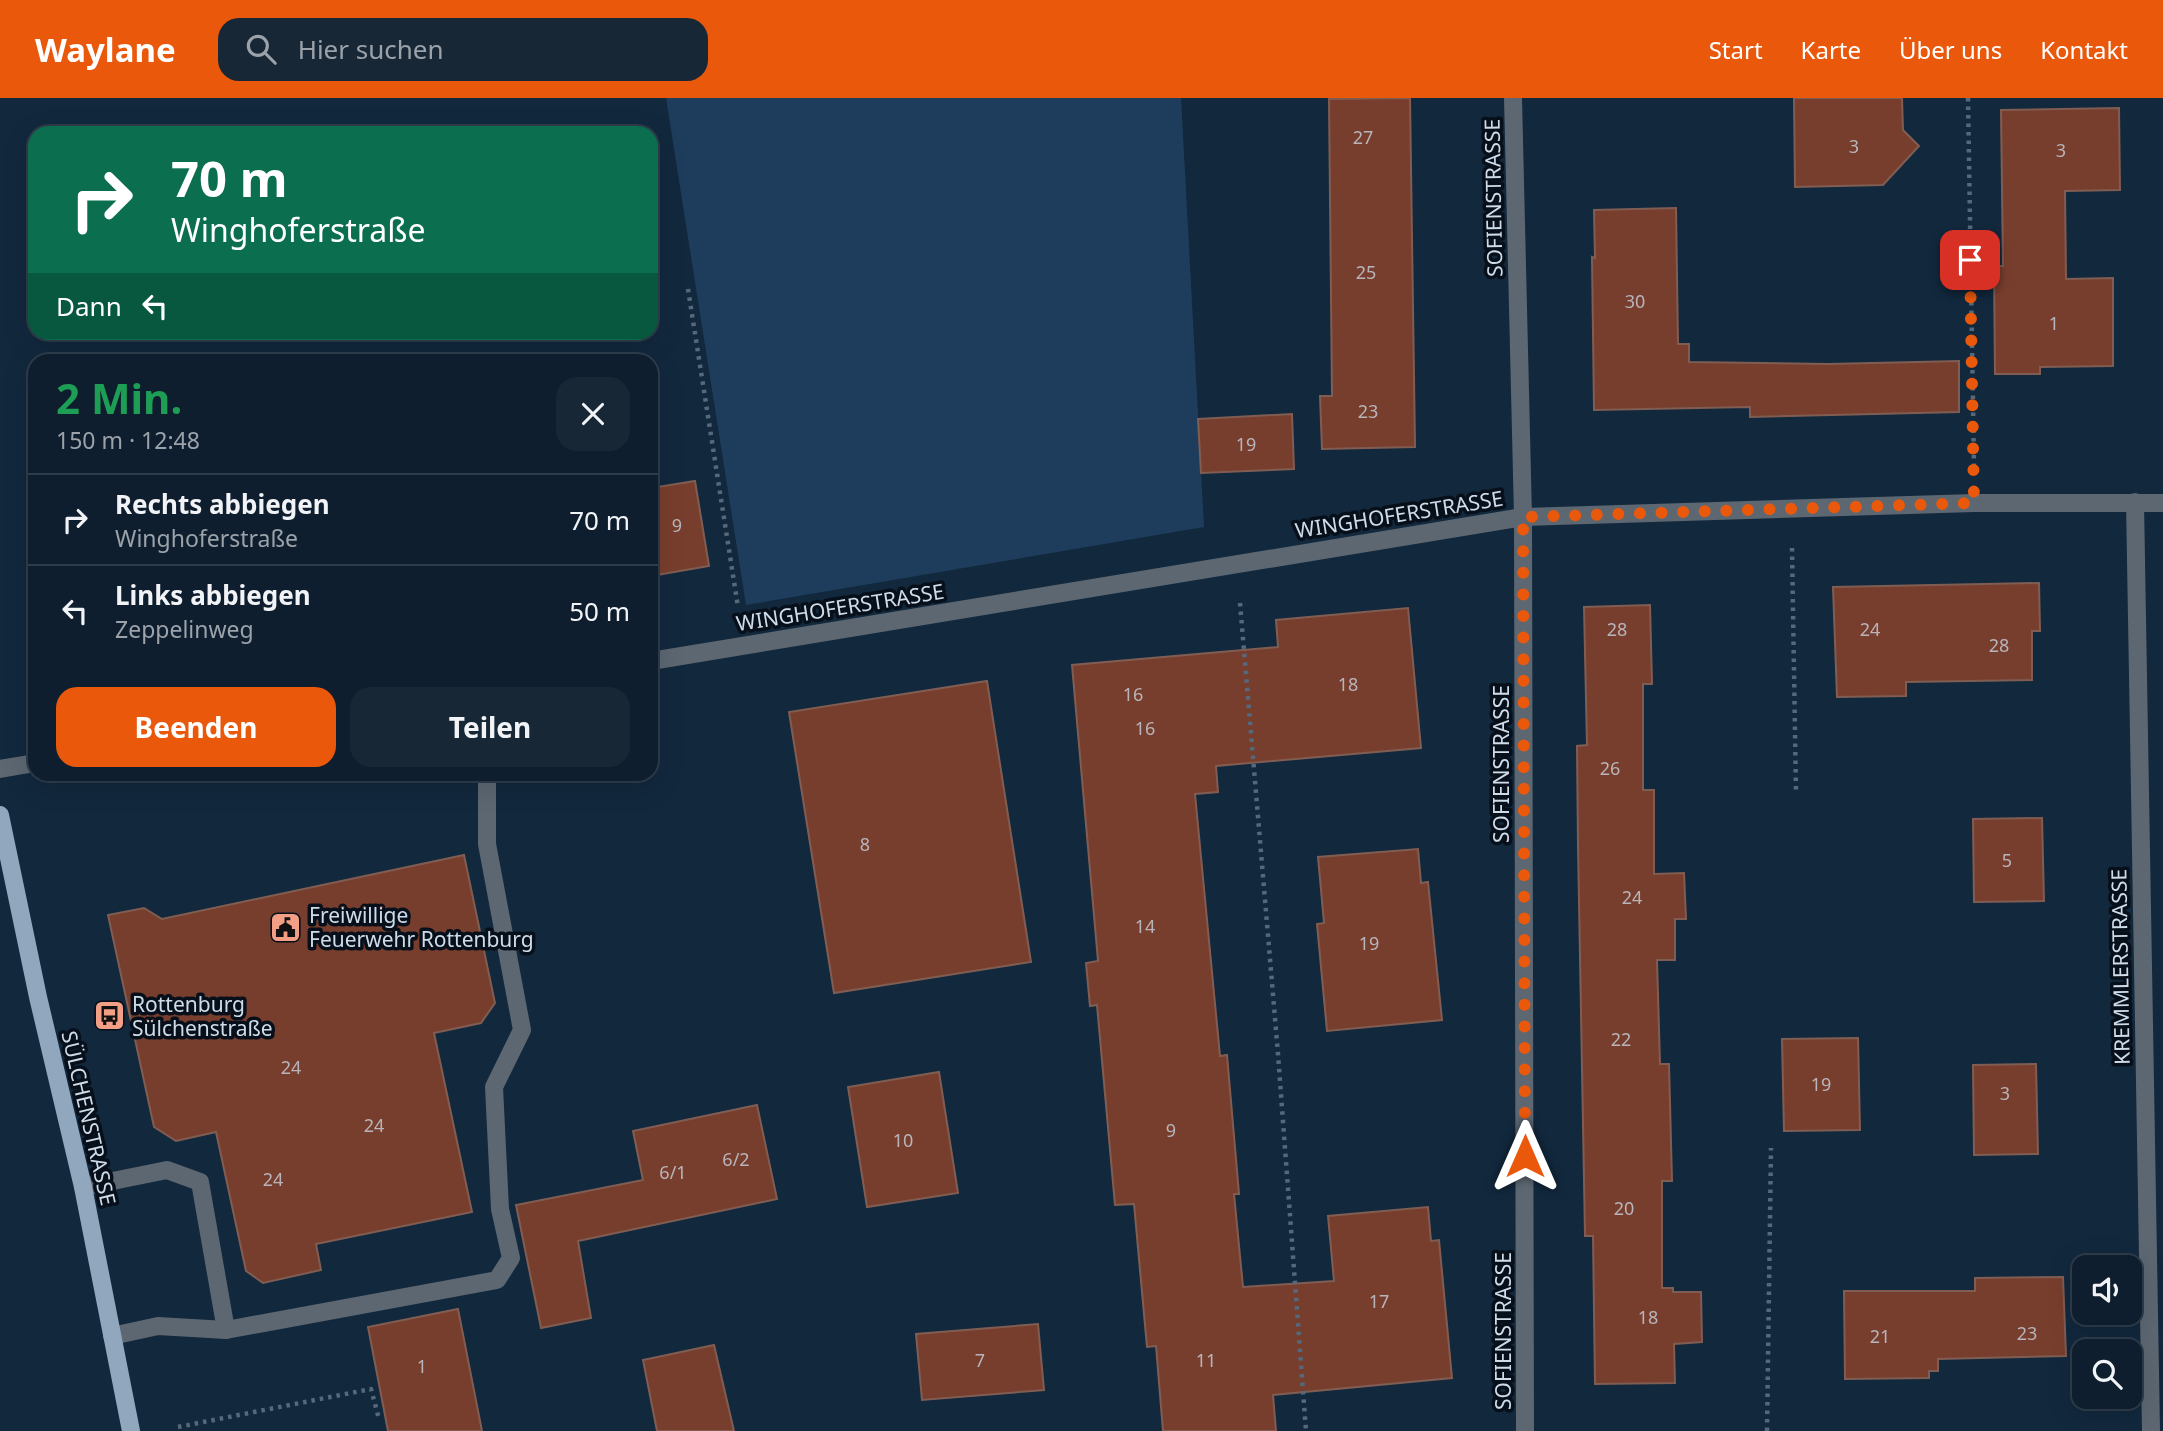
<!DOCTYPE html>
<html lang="de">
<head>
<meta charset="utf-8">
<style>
  :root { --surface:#0e1e2e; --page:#172736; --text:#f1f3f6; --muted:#9ba2aa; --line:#2e3c4a; --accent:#ea580c }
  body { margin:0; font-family:"Noto Sans",sans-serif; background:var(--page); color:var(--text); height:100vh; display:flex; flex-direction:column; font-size:26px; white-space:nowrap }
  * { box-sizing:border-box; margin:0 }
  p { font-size:23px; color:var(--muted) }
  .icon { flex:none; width:38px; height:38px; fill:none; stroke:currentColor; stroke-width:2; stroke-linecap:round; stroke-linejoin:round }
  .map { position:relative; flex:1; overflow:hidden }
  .details { position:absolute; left:28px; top:256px; width:630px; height:427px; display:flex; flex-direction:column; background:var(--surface); border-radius:21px; box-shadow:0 7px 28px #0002,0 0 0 2px var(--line) }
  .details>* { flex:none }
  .top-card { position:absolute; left:28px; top:28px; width:630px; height:214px; border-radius:21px; box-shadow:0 7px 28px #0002,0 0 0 2px var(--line); background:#0b6e4f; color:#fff; overflow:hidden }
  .fabs { position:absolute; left:2072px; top:1157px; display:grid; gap:14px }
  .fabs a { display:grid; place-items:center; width:70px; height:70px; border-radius:14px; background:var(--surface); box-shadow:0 7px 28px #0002,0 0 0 2px var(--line); font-size:35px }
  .pin { position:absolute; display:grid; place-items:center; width:60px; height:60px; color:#fff; margin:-30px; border-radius:14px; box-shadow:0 4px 10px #0006 }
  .me { position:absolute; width:77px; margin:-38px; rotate:0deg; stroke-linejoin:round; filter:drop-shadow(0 0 5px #0008) }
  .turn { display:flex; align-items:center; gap:24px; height:147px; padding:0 28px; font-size:32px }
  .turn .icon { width:91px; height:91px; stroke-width:2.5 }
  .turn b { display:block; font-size:49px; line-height:60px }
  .then { display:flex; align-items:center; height:66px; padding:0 28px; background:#0003; gap:14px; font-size:26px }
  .round { display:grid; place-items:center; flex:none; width:74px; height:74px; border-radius:21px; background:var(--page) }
  .overview { display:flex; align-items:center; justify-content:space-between; height:119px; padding:0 28px }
  h1 { font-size:42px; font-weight:700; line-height:52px; color:#1e9e55 }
  .button { display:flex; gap:14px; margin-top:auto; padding:14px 28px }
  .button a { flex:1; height:80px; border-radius:21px; background:var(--accent); color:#fff; font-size:28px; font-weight:700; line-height:80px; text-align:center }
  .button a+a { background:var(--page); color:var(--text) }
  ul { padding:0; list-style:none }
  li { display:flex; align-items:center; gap:21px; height:91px; padding:0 28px; border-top:2px solid var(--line) }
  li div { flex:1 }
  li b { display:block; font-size:26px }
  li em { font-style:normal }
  header { display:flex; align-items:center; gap:42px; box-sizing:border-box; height:98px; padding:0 35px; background:var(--accent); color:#fff }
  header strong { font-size:33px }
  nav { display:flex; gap:38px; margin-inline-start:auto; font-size:24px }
  .search { width:490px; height:63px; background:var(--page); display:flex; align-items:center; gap:18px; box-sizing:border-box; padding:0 24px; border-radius:21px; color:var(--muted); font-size:26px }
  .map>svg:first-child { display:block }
  .green { fill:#1e3d5c }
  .building { fill:#783e2d; stroke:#805d53; stroke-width:2 }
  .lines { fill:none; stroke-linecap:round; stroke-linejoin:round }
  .path { stroke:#56697c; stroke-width:4.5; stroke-dasharray:3.5 5; stroke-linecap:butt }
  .minor { stroke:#5c6772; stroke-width:18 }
  .major { stroke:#91a7be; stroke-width:18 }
  .route { stroke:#ea580c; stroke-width:12; stroke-dasharray:0 21.6 }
  .labels { text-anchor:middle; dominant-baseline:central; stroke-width:7; stroke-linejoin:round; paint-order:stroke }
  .number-label { font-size:18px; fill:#b8b4ba }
  .street-label { font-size:21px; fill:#cedbe9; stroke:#07101a }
  .poi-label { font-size:21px; fill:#cedbe9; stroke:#07101a; text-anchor:start }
</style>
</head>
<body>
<header>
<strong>Waylane</strong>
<div class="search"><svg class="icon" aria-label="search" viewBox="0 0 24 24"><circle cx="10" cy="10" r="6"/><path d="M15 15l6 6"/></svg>Hier suchen</div>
<nav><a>Start</a><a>Karte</a><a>Über uns</a><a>Kontakt</a></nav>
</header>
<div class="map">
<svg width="2163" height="1333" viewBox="0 0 2163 1333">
  <rect width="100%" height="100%" fill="#12283d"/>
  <path class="green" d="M 666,0 L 1181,0 L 1204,429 L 746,507 Z"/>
  <g class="building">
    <path d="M 1410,0 L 1415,349 L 1322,351 L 1320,298 L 1332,298 L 1329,1 Z"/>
    <path d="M 1794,0 L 1902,0 L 1903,32 L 1919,48 L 1883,87 L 1795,89 Z"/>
    <path d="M 2119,10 L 2120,92 L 2065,93 L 2066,181 L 2113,180 L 2113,268 L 2040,269 L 2040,276 L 1995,276 L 1994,168 L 2003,168 L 2001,12 Z"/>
    <path d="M 1676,110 L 1678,246 L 1689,246 L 1689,264 L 1828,266 L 1959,263 L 1959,314 L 1750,319 L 1750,309 L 1594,312 L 1592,159 L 1595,160 L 1594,112 Z"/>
    <path d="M 1292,316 L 1294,371 L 1201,375 L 1198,321 Z"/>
    <path d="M 695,383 L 709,468 L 651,478 L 651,390 Z"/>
    <path d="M 2039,485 L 2040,533 L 2032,533 L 2032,582 L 1906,584 L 1906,598 L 1837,599 L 1833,489 Z"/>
    <path d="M 1650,507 L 1652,586 L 1643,586 L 1643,692 L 1654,692 L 1654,776 L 1684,775 L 1686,821 L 1675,821 L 1675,862 L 1657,862 L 1660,966 L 1669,966 L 1672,1083 L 1662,1083 L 1662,1190 L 1673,1190 L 1673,1194 L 1701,1194 L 1702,1244 L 1674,1246 L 1675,1285 L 1595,1286 L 1593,1138 L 1585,1138 L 1578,747 L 1577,648 L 1587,647 L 1584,509 Z"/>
    <path d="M 1408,510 L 1421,650 L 1216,668 L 1218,694 L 1195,696 L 1220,958 L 1227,957 L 1239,1096 L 1234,1096 L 1243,1189 L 1334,1183 L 1328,1118 L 1428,1109 L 1431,1143 L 1439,1142 L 1452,1280 L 1273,1297 L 1276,1333 L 1163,1333 L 1156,1248 L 1147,1249 L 1134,1106 L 1115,1107 L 1097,907 L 1090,908 L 1086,865 L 1098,863 L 1072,567 L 1278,549 L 1276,522 Z"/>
    <path d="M 987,583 L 1031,864 L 834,895 L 789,614 Z"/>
    <path d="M 2042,720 L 2044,803 L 1974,804 L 1973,721 Z"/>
    <path d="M 1418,751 L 1421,785 L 1428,784 L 1442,922 L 1327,933 L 1317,826 L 1324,825 L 1318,759 Z"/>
    <path d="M 464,757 L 495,905 L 481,925 L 434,935 L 472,1114 L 316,1146 L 321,1172 L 263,1185 L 246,1173 L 216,1034 L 176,1043 L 154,1029 L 108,817 L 144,810 L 162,821 Z"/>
    <path d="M 1858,940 L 1860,1032 L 1784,1033 L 1782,941 Z"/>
    <path d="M 2036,966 L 2038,1056 L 1974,1057 L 1973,967 Z"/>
    <path d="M 939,974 L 958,1095 L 867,1109 L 848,989 Z"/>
    <path d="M 757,1007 L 777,1101 L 578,1143 L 591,1220 L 541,1230 L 516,1107 L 643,1082 L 633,1033 Z"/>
    <path d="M 2063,1179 L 2066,1258 L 1938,1261 L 1938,1273 L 1929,1273 L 1929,1280 L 1845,1281 L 1844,1193 L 1975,1193 L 1975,1180 Z"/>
    <path d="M 458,1211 L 482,1333 L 388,1333 L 368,1229 Z"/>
    <path d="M 1038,1226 L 1044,1292 L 922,1302 L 916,1236 Z"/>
    <path d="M 714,1247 L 734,1333 L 657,1333 L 643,1262 Z"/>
  </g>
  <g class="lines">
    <g class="path">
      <path d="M 1968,0 L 1974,367"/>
      <path d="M 688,191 L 738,509"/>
      <path d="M 1792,450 L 1796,695"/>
      <path d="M 1240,505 L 1278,956 L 1306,1333"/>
      <path d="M 178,1329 L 371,1291 L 379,1321"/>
      <path d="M 1767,1333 L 1771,1050"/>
    </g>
    <g class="minor">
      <path d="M 1513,0 L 1523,419 L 1525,1333"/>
      <path d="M 2135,404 L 2151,1333"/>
      <path d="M 651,563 L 1523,419 L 1974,405 L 2163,405"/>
      <path d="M 0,671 L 35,665"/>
      <path d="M 83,1089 L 167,1072 L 200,1084 L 226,1232"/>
      <path d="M 112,1238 L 158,1228 L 226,1232 L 497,1182 L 511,1160 L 500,1111 L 494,989 L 522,932 L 487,746 L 487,676"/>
    </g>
    <path class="major" d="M 0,717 L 38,899 L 83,1089 L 131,1333"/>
  </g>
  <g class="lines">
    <path class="route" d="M 1525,1058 L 1523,419 L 1974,405 L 1970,162"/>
  </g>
  <defs>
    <symbol id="civic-square" viewBox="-11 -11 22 22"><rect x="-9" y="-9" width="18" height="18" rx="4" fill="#f39f86" stroke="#07101a"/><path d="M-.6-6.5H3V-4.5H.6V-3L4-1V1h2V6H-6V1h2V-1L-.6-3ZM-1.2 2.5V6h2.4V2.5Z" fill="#111"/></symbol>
    <symbol id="bus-square" viewBox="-11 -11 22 22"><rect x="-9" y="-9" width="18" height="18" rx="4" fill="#f39f86" stroke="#07101a"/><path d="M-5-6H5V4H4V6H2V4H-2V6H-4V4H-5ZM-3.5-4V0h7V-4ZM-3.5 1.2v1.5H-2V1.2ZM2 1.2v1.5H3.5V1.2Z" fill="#111"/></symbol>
  </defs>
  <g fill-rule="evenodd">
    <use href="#civic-square" x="268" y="812" width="35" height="35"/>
    <use href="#bus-square" x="92" y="900" width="35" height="35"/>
  </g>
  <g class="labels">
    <g class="number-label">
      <text x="1363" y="39">27</text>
      <text x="1854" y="48">3</text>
      <text x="2061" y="52">3</text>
      <text x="1366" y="174">25</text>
      <text x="1635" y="203">30</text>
      <text x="2054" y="225">1</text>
      <text x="1368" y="313">23</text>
      <text x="1246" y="346">19</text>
      <text x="677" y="427">9</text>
      <text x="1617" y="531">28</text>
      <text x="1870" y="531">24</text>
      <text x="1999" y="547">28</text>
      <text x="1348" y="586">18</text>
      <text x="1133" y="596">16</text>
      <text x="1145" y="630">16</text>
      <text x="1610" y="670">26</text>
      <text x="865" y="746">8</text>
      <text x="2007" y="762">5</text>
      <text x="1632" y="799">24</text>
      <text x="1145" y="828">14</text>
      <text x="1369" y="845">19</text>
      <text x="1621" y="941">22</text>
      <text x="291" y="969">24</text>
      <text x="1821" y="986">19</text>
      <text x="2005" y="995">3</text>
      <text x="374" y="1027">24</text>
      <text x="1171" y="1032">9</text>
      <text x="903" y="1042">10</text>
      <text x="736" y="1061">6/2</text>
      <text x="673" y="1074">6/1</text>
      <text x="273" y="1081">24</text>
      <text x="1624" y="1110">20</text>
      <text x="1379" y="1203">17</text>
      <text x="1648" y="1219">18</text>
      <text x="2027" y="1235">23</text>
      <text x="1880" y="1238">21</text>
      <text x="980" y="1262">7</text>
      <text x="1206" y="1262">11</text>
      <text x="422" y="1268">1</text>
    </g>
    <g class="street-label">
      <text transform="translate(1493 100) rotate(-91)">SOFIENSTRASSE</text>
      <text transform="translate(1399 416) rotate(-9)">WINGHOFERSTRASSE</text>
      <text transform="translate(840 509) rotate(-9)">WINGHOFERSTRASSE</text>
      <text transform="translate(1501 666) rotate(-90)">SOFIENSTRASSE</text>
      <text transform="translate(2120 869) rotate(-91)">KREMMLERSTRASSE</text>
      <text transform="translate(89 1020) rotate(77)">SÜLCHENSTRASSE</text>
      <text transform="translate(1503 1233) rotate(-90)">SOFIENSTRASSE</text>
    </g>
    <g class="poi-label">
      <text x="309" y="817">Freiwillige<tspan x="309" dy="24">Feuerwehr Rottenburg</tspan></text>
      <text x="132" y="906">Rottenburg<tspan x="132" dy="24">Sülchenstraße</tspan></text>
    </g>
  </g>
</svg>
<div class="fabs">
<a><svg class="icon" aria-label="sound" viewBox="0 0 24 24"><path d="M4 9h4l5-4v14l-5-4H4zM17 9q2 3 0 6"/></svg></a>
<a><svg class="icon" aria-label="search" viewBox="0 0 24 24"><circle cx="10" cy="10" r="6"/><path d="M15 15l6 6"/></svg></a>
</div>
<div class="pin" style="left:1970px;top:162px;background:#d93025"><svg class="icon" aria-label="arrive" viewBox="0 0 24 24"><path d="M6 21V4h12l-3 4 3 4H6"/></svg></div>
<svg class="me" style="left:1525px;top:1058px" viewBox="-20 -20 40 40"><path d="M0-17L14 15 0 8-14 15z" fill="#ea580c" stroke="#fff" stroke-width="4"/></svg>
<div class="top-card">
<div class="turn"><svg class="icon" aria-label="right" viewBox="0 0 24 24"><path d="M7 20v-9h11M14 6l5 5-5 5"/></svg><div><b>70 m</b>Winghoferstraße</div></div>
<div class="then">Dann<svg class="icon" aria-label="left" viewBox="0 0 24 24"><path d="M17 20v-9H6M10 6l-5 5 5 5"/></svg></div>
</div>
<section class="details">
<div class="overview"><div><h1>2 Min.</h1><p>150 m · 12:48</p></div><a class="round"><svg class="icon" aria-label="close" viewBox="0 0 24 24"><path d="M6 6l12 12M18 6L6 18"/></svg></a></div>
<ul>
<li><svg class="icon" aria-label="right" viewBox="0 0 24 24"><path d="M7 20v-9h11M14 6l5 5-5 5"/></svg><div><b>Rechts abbiegen</b><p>Winghoferstraße</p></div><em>70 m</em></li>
<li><svg class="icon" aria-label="left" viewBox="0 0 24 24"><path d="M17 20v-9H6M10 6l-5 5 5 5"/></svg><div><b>Links abbiegen</b><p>Zeppelinweg</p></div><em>50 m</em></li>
</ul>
<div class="button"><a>Beenden</a><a>Teilen</a></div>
</section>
</div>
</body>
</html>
